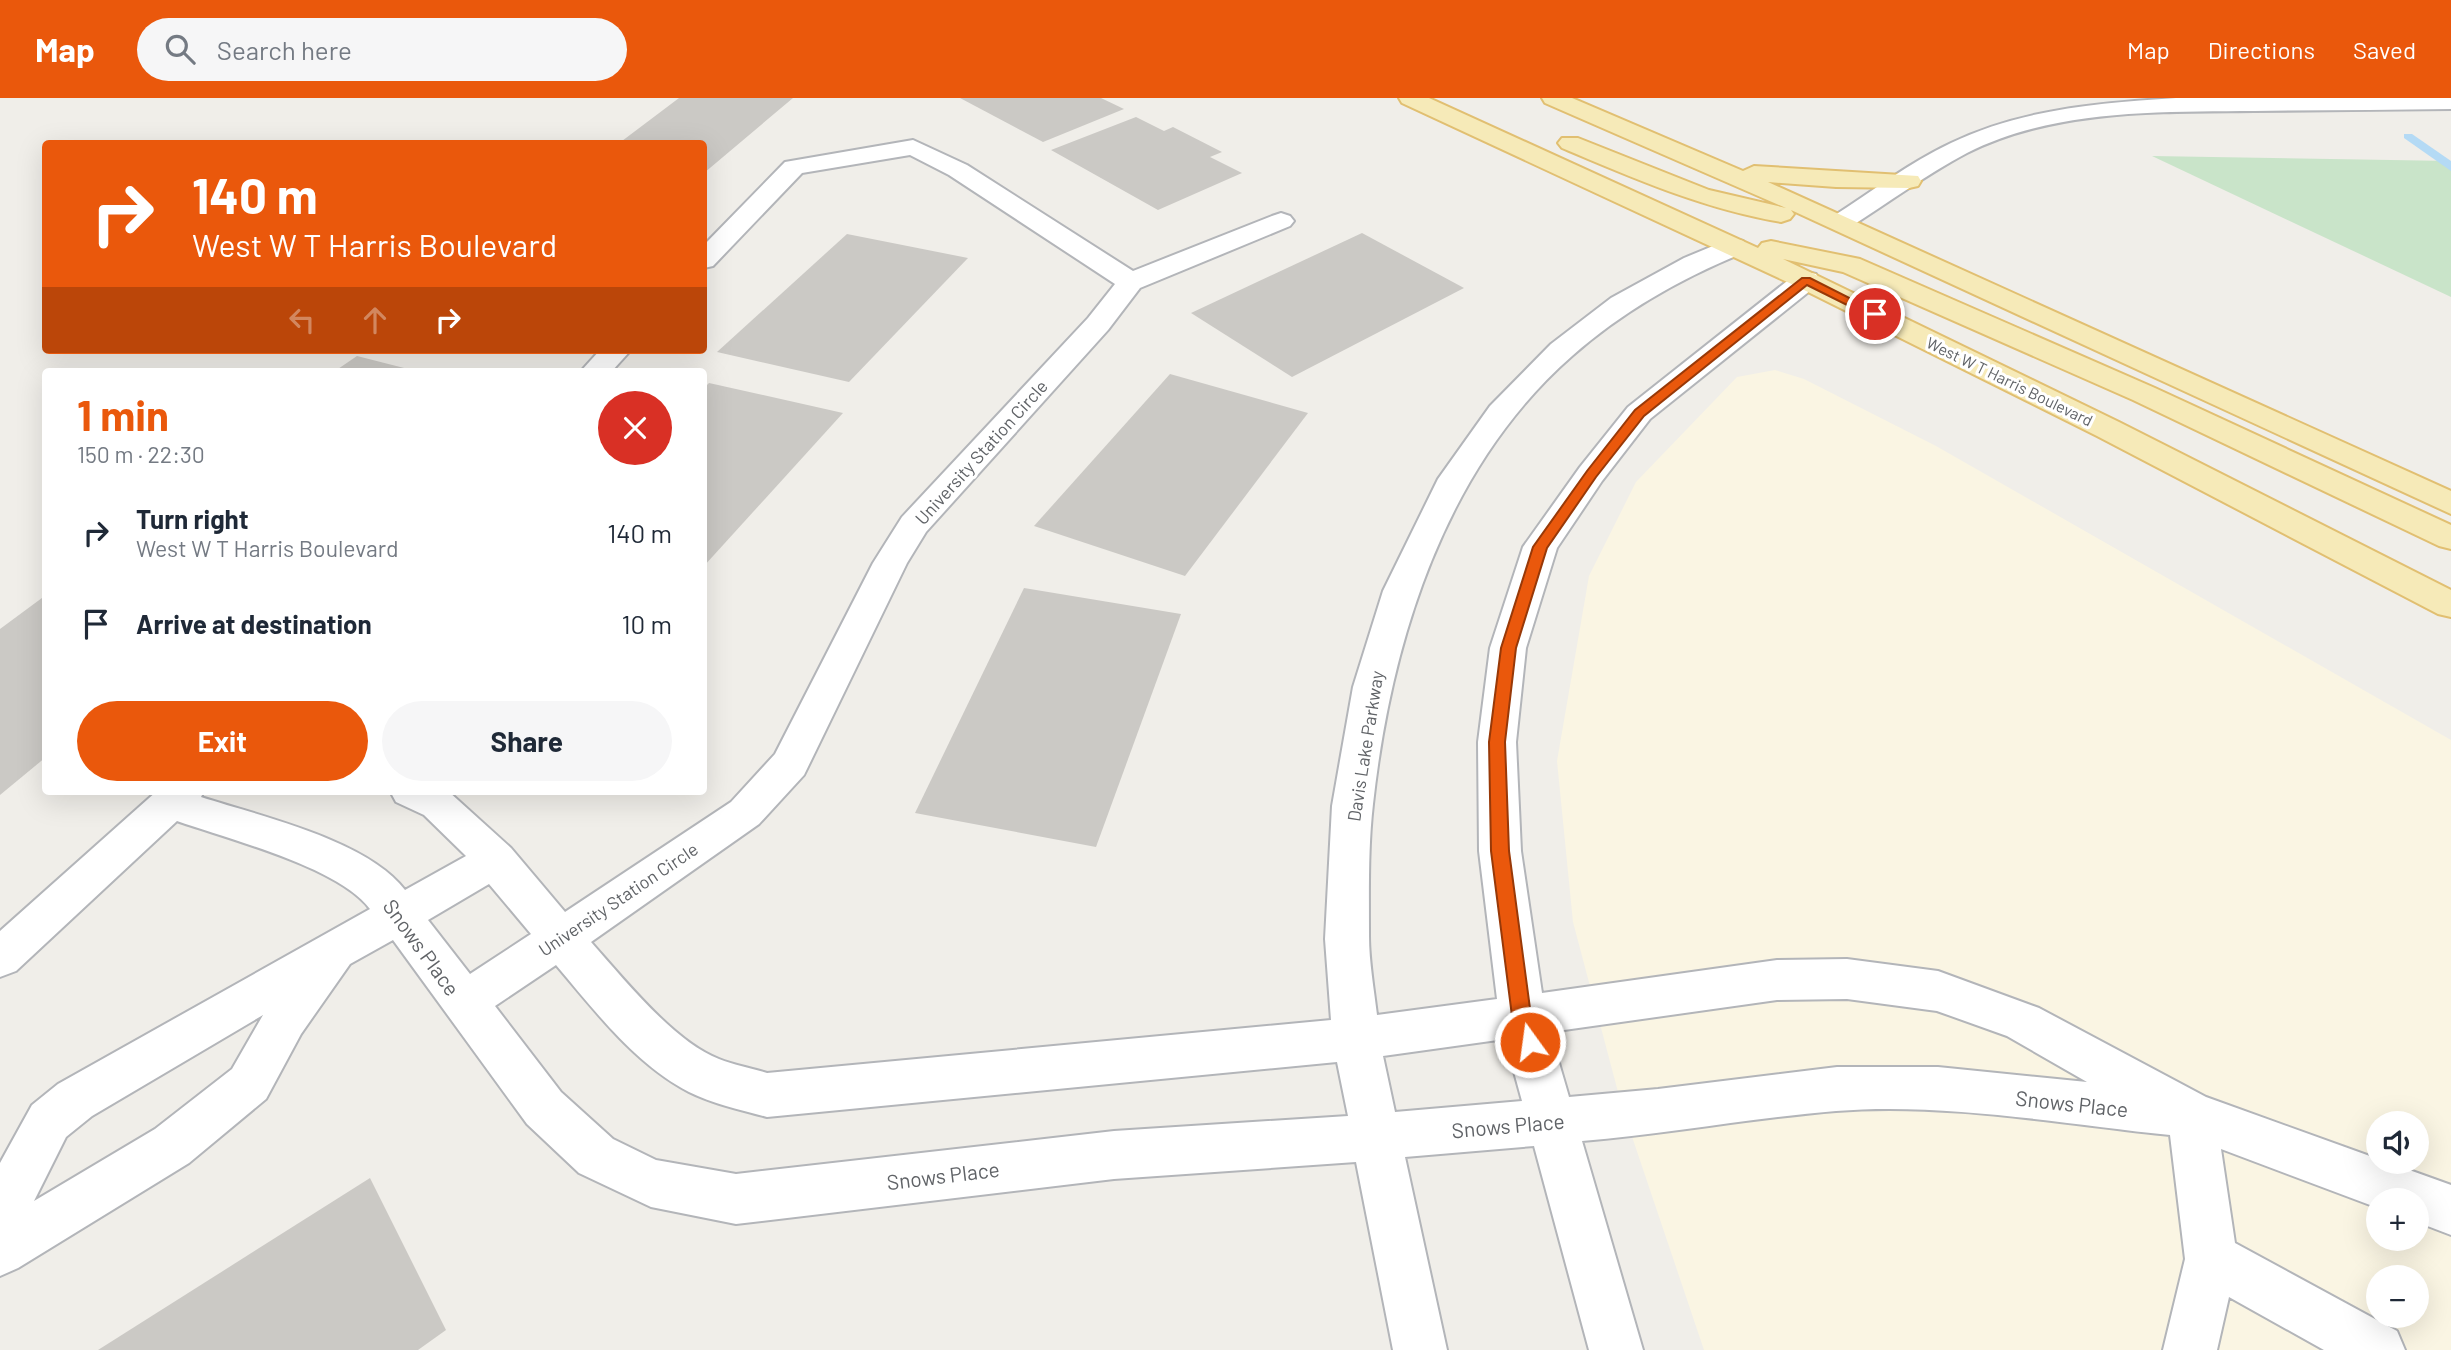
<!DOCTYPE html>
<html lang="en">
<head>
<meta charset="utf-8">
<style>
  :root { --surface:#fff; --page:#f6f6f7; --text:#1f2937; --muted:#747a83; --accent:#ea580c }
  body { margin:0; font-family:Barlow,sans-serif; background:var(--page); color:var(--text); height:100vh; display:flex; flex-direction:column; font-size:26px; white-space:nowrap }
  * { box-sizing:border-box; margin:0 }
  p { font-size:23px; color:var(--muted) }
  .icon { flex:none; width:38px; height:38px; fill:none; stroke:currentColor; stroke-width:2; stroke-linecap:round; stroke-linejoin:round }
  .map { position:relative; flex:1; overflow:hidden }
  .details { position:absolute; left:42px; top:270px; width:665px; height:427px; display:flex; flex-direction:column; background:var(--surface); border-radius:7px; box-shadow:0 7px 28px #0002 }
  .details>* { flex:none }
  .top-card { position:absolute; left:42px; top:42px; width:665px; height:214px; border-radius:7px; box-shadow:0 7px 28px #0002; background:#ea580c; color:#fff; overflow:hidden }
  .buttons { position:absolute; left:2366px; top:1013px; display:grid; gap:14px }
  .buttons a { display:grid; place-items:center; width:63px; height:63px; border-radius:50%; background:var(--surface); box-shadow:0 7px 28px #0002; font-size:35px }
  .pin { position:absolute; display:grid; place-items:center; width:60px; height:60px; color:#fff; margin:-30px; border:4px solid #fff; border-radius:50%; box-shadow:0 2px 7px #0007 }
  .me { position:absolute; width:77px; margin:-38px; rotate:346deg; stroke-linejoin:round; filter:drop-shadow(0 0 5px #0008) }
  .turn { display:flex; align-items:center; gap:24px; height:147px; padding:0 35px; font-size:32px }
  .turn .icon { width:91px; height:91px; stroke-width:2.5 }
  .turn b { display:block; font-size:49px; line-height:60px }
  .lanes { display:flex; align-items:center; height:66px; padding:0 35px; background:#0003; justify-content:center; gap:35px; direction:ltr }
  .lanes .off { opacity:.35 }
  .round { display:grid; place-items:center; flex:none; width:74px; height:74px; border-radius:37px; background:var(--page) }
  .headline { display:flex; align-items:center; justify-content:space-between; height:119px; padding:0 35px }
  h1 { font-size:42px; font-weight:700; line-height:52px; color:var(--accent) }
  .button { display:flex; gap:14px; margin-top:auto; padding:14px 35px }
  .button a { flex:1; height:80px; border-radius:42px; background:var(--accent); color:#fff; font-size:28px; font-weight:700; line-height:80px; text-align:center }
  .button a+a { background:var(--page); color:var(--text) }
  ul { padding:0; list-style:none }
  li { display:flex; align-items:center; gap:21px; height:91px; padding:0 35px }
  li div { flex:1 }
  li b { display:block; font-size:26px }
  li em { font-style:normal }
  header { display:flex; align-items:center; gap:42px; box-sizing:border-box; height:98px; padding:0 35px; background:var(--accent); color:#fff }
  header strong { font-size:33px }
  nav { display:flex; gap:38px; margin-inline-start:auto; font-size:24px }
  .search { width:490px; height:63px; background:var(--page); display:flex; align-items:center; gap:18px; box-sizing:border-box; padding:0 24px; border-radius:38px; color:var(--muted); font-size:26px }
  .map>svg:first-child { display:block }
  .commercial { fill:#faf5e3; fill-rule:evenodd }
  .green { fill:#c9e4c9 }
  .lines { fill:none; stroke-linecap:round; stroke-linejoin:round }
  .stream { fill:#b4daf5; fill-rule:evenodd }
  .building { fill:#cbc9c5 }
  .minor-casing { stroke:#b3b5b9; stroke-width:4 }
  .major-casing { stroke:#e1bf71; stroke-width:4 }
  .minor { fill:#fff; fill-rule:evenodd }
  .major { fill:#f6eab8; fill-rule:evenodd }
  .route { fill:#ea580c; stroke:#983908; stroke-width:2 }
  .labels { text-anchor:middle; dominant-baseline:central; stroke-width:6; stroke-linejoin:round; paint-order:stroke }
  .far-street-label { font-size:16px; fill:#606367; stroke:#fff }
  .street-label { font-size:18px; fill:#606367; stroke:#fff }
  .near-street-label { font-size:21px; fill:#606367; stroke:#fff }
</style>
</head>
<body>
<header>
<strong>Map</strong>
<div class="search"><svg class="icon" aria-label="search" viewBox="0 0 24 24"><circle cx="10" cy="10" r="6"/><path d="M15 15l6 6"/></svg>Search here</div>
<nav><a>Map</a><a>Directions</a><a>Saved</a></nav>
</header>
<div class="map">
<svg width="2451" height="1252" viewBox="0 0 2451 1252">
  <rect width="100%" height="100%" fill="#f0eee9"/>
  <path class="commercial" d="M 1775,272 L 1804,281 L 1936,348 L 2451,642 L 2451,1252 L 1704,1252 L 1622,1009 L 1573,824 L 1557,663 L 1589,478 L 1636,384 L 1737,279 ZM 2378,1026 L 2417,1026 L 2417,1064 L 2378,1064 ZM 2378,1102 L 2417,1102 L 2417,1141 L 2378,1141 ZM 2378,1180 L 2417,1180 L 2417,1218 L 2378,1218 Z"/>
  <path class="green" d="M 2152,58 L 2451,63 L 2451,199 Z"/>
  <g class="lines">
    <path class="stream" d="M 2404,36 L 2412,36 L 2451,63 L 2451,73 L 2404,40 Z"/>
  </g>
  <g class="building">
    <path d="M 679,0 L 793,0 L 704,75 L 704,46 L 618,46 Z"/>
    <path d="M 960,0 L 1101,0 L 1124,11 L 1043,44 Z"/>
    <path d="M 1136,19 L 1164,33 L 1173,29 L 1222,54 L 1210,59 L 1242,75 L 1158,112 L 1051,52 Z"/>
    <path d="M 1362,135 L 1464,190 L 1292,279 L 1191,215 Z"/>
    <path d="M 847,136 L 968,160 L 849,284 L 717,254 Z"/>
    <path d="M 357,258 L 412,272 L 412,273 L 335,273 Z"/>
    <path d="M 1170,276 L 1308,315 L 1185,478 L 1034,428 Z"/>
    <path d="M 709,285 L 843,315 L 704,468 L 704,290 Z"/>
    <path d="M 1024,490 L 1181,516 L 1096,749 L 915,715 Z"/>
    <path d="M 46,497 L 46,659 L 0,697 L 0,531 Z"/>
    <path d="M 370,1080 L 446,1232 L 418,1252 L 98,1252 Z"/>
  </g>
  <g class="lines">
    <defs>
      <g id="minor">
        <path d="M 2176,0 L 2451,0 L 2451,11 C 2385,12 2320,12 2254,13 C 2159,14 2054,11 1967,55 C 1927,76 1888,105 1850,129 L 1841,132 L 1832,129 L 1828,124 L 1832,119 C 1870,95 1910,64 1951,45 C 2021,11 2100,5 2176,0 Z"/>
        <path d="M 913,42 L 967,67 L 1133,173 L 1272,118 L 1281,115 L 1290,118 L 1294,123 L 1290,128 L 1140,190 L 1108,232 L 926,434 L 907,465 L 804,677 L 759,726 L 591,844 C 623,880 674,944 719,961 C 734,967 751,970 767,975 L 1331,922 L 1325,841 L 1332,708 L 1353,589 L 1383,493 L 1438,381 L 1490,308 L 1551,246 L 1611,200 L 1684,160 L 1725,143 L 1734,141 L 1743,143 L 1747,149 L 1743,155 C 1682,180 1623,213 1572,258 C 1445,369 1391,543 1373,706 C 1368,749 1369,795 1369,838 C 1369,864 1374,891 1377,917 L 1497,901 L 1479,753 L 1478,644 L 1490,550 L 1523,449 L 1580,369 L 1628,309 L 1796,176 L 1806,174 L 1816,176 L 1820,182 L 1816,188 L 1650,321 L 1602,383 L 1557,450 L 1526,550 L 1516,644 L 1521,753 L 1542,895 L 1777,862 L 1847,861 L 1938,873 L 2039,910 L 2206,999 L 2378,1061 L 2378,1064 L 2387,1064 L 2451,1087 L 2451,1137 L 2417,1124 L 2417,1102 L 2378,1102 L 2378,1110 L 2221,1051 L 2235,1145 L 2397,1233 L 2405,1252 L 2324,1252 L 2229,1199 L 2217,1252 L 2163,1252 L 2185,1161 L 2170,1037 C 2063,1026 1943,1004 1836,1013 C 1751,1020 1667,1036 1582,1043 L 1643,1252 L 1589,1252 L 1534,1048 L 1405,1059 L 1447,1252 L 1393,1252 L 1356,1064 L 1114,1081 L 736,1126 L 651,1109 L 579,1075 L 527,1026 L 393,842 L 350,866 L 301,936 L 266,1001 L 189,1065 L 18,1170 L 0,1178 L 0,1065 L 32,1007 L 58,986 L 370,811 C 339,769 228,741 177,723 L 16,873 L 0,879 L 0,833 L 157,693 L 204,693 L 201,699 C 260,718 367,742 405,792 L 466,758 L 424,717 L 396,704 L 390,693 L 448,693 L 511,750 L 565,814 L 731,704 L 775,656 L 873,465 L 902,419 L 1088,220 L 1115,186 L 949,77 L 910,57 L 802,75 L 713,168 L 704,170 L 704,147 L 785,64 ZM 489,786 L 531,836 L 470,876 L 428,822 ZM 556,867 C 595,913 635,966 689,994 C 713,1006 742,1012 767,1019 L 1337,964 L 1348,1018 L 1114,1033 L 736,1076 L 656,1062 L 613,1041 L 561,994 L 495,908 ZM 1847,901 L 1937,913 L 2007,938 L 2087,984 L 1938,969 L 1837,969 L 1658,991 L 1569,999 L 1550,934 L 1777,902 ZM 263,917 L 232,971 L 155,1031 L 34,1103 L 66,1039 L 92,1018 ZM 1505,941 L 1522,1003 L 1395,1014 L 1383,958 Z"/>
        <path d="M 600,252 L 631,252 L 612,273 L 581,273 Z"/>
      </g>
      <g id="major">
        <path d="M 1399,0 L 1429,0 L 1758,150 L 1762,145 L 1771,143 L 1860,161 L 2155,290 L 2451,427 L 2451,451 L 2439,448 L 2133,302 L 1843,174 L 1783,161 L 2119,324 L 2451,492 L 2451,519 L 2438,516 L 2097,338 L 1796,188 L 1402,5 Z"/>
        <path d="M 1542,0 L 1572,0 L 1743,73 L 1754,68 L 1918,78 L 1921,83 L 1918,88 L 1909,90 L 1836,89 L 1768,84 L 2451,393 L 2451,416 L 1791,112 L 1794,116 L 1790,121 L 1781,124 C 1704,111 1633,80 1562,50 L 1558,45 L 1562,40 L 1578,40 L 1709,92 L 1786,110 L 1545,5 Z"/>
      </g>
    </defs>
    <use href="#minor" class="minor-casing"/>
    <use href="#major" class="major-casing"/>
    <use href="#minor" class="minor"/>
    <use href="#major" class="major"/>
  </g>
  <path class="route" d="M 1802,180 L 1810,180 L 1881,216 L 1871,219 L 1807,187 L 1644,318 L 1596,379 L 1547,450 L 1516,550 L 1505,644 L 1509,753 L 1531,918 L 1539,944 L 1536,951 L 1530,953 L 1523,951 L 1512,918 L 1491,753 L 1489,644 L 1501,550 L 1533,449 L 1587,373 L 1635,312 Z"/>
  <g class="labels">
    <g class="far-street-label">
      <text transform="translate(2010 283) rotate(26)">West W T Harris Boulevard</text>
    </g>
    <g class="street-label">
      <text transform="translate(981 354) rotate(-48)">University Station Circle</text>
      <text transform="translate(1365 648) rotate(-81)">Davis Lake Parkway</text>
      <text transform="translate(618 801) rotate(-34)">University Station Circle</text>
    </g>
    <g class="near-street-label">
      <text transform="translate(422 849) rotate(54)">Snows Place</text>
      <text transform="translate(2072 1005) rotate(6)">Snows Place</text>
      <text transform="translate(1508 1027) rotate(-5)">Snows Place</text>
      <text transform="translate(943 1077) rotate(-7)">Snows Place</text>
    </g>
  </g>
</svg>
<div class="buttons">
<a><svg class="icon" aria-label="sound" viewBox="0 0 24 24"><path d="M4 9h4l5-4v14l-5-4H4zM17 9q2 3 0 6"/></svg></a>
<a>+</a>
<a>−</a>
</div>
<div class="pin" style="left:1875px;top:216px;background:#d93025"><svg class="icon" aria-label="arrive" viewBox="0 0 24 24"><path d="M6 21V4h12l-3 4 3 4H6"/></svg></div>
<svg class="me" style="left:1530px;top:944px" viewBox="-20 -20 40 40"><circle r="17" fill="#ea580c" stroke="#fff" stroke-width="3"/><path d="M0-11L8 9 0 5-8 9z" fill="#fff"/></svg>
<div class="top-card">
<div class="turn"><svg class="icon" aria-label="right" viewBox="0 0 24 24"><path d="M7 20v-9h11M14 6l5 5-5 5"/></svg><div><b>140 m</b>West W T Harris Boulevard</div></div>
<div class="lanes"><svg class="icon off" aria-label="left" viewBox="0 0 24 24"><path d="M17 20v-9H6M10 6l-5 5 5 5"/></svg><svg class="icon off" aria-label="ahead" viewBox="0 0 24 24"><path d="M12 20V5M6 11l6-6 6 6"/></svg><svg class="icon" aria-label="right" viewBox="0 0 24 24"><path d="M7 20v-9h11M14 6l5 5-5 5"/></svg></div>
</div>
<section class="details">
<div class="headline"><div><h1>1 min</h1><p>150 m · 22:30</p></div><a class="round" style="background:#d93025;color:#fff"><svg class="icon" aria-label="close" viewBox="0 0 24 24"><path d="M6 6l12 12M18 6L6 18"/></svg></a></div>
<ul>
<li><svg class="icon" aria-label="right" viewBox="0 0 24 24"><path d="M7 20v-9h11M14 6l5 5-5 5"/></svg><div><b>Turn right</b><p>West W T Harris Boulevard</p></div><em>140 m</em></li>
<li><svg class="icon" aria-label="arrive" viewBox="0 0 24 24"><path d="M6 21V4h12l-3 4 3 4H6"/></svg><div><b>Arrive at destination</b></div><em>10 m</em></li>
</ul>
<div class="button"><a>Exit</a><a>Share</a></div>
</section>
</div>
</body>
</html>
